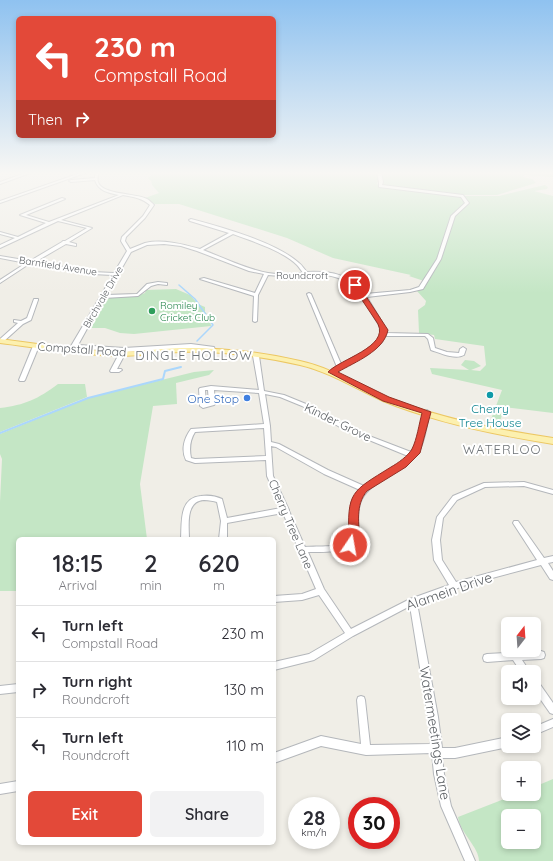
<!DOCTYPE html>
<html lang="en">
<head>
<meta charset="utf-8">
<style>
  :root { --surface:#fff; --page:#f2f2f3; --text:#2b2b33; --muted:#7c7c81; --line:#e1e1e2; --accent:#e34939 }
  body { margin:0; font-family:Quicksand,sans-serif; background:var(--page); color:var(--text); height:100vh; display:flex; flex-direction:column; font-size:15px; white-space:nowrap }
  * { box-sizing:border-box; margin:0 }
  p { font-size:13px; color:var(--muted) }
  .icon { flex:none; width:22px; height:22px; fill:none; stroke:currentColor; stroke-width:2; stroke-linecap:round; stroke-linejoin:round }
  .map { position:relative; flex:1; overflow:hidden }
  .side { position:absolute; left:16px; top:537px; width:260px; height:308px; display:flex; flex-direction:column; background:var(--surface); border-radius:6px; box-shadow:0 2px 6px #0003 }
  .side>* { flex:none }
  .guide { position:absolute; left:16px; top:16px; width:260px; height:122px; border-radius:6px; box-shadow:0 2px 6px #0003; background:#e34939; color:#fff; overflow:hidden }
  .needle { width:26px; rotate:17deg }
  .controls { position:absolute; left:501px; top:617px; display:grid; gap:8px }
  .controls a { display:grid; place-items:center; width:40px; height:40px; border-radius:6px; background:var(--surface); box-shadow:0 2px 6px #0003; font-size:20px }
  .speed { position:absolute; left:288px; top:797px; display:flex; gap:8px; font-size:20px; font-weight:700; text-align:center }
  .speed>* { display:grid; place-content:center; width:52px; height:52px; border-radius:50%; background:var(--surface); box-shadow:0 2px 6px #0003; line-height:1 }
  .speed small { font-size:10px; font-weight:400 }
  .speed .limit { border:6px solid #d22; background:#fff; color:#111 }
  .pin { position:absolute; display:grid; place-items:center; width:34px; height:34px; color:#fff; margin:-17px; border:2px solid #fff; border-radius:50%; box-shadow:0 1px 4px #0007 }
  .me { position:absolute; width:44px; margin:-22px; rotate:12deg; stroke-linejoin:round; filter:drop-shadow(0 0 3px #0008) }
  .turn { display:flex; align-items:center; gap:14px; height:84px; padding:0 12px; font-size:18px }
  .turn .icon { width:52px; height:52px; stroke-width:2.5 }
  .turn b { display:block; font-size:28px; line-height:34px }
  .then { display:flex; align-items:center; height:38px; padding:0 12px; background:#0003; gap:8px; font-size:15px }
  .eta { display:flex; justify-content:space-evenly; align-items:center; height:68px; text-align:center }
  .eta b { font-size:24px; font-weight:600; line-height:28px }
  .cta { display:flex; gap:8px; margin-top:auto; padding:8px 12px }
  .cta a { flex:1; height:46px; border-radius:6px; background:var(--accent); color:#fff; font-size:16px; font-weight:600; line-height:46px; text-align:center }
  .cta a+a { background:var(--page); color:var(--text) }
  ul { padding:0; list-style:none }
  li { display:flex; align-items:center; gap:12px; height:56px; padding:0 12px; border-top:1px solid var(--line) }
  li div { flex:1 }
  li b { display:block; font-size:15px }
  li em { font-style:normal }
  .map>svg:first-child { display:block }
  .green { fill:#c4e6c5; fill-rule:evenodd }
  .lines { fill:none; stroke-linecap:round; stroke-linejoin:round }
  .stream-far1 { stroke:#abd7fc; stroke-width:1.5 }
  .stream { stroke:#abd7fc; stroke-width:2 }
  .minor-casing { stroke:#b4b7bb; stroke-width:2 }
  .major-casing { stroke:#ecc763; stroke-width:2 }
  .minor { fill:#fff; fill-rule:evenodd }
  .major { fill:#fcf0af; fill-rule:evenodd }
  .route { fill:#e34939; stroke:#942f25 }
  .leisure-dot { fill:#2e9e5b; stroke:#fff; stroke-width:1.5 }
  .culture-dot { fill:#0f9aa8; stroke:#fff; stroke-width:1.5 }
  .shop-dot { fill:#3f7fe0; stroke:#fff; stroke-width:1.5 }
  .labels { text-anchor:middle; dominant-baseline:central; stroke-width:4; stroke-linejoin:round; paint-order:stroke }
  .far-street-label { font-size:10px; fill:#5e6266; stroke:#fff }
  .far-leisure-label { font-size:10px; fill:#27864d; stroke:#fff; text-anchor:start }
  .street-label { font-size:12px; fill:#5e6266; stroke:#fff }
  .shop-label { font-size:12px; fill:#366cbe; stroke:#fff; text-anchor:end }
  .culture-label { font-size:12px; fill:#0d838f; stroke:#fff }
  .neighbourhood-label { font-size:13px; letter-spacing:1px; fill:#6f7478; stroke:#fff }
  .near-street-label { font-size:14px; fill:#5e6266; stroke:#fff }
</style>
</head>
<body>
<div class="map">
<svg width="553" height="861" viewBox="0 0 553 861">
  <rect width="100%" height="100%" fill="#f0eee7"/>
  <g class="green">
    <path d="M 155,172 L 376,172 L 379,181 L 377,183 L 378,185 L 384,188 L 459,196 L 499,196 L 545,185 L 548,187 L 547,189 L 534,191 L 553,196 L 553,413 L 504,407 L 499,426 L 492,424 L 490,422 L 502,390 L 432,374 L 430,368 L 469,370 L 461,365 L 465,360 L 474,361 L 481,366 L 471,370 L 480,371 L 486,365 L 484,346 L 435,339 L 434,335 L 419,333 L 418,310 L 425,305 L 426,301 L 417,291 L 424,281 L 409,276 L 411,275 L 333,258 L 287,238 L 179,204 L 155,204 L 145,198 L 159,193 L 152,185 L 151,181 L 148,178 Z"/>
    <path d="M 381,172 L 410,173 L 408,172 L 553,172 L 553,177 L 525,175 L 523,177 L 532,179 L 536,183 L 497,195 L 462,195 L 385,186 L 382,183 Z"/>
    <path d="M 176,289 L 190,295 L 198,304 L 205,307 L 205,312 L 209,316 L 211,326 L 134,334 L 120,333 L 105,328 L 88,328 L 106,298 L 136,296 L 145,293 L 146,290 Z"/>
    <path d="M 214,370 L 209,375 L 176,383 L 177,404 L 153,406 L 140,484 L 147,539 L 18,539 L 18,591 L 0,591 L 0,502 L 2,459 L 0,454 L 0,434 L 88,398 L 194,372 Z"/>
    <path d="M 58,384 L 85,384 L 87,397 L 0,432 L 0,408 C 25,405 38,399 58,384 Z"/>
    <path d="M 553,779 L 553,861 L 479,861 C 479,847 460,833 458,817 L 517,794 L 534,794 L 534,787 ZM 508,816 L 534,816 L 534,842 L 508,842 Z"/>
  </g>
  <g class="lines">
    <path class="stream-far1" d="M 179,285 L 195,299 L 213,325 L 197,341"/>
    <path class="stream" d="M 0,433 L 88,398 L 163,379 L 165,371 L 181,367"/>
    <defs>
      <g id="minor">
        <path d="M 28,172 L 33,172 L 0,184 L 0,182 Z"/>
        <path d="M 83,172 L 88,172 L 0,203 L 0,201 Z"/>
        <path d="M 95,172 L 99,172 C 98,175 97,179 98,182 C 102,195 136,193 147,199 C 149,200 152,203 154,205 L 145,218 L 126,237 L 125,241 L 130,249 C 135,247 140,245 145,243 C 163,239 182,244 200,249 L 229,233 L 190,221 L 189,220 L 191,219 C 221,227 276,242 299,263 C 302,265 304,269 307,272 C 331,271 350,274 365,294 L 410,290 L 419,287 L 437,259 L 451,216 L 465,203 L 461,197 L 379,187 L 379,182 L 377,172 L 381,172 L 383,182 L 382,185 L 463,195 L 469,203 L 455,216 L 441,259 L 423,289 L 410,292 L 367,297 L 383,324 L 386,333 L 428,334 L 433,338 L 435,348 L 447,352 L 459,353 L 460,349 L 463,347 L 466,349 L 464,355 C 455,360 440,353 431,350 L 428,339 L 425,336 L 385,336 L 382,342 L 377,347 L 334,373 L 330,373 L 329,372 L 337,367 L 307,294 L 309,293 L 311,294 L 341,364 C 351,358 379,346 381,334 C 382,328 377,322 374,317 C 370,310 367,300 361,296 L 361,295 C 336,263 302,279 268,275 L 258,295 L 257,321 L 255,322 L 253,321 L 254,296 L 200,279 L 204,278 L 255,293 L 264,274 L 249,271 L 197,251 L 181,246 L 164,244 L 147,245 L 131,252 L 119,273 L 119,274 L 117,275 L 106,295 L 137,294 L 147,284 L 158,282 L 167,283 L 167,285 L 158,284 L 151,286 L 138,296 L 104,298 L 78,345 L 124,348 L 191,344 L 214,347 L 216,352 L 215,353 L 211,353 L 210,349 L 191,348 L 124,352 L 76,348 L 75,350 L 71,350 L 70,349 L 71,346 L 113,275 L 92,274 L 32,264 L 29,264 L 0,283 L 0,280 L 26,263 L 0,258 L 0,256 L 30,261 L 62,242 L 63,241 L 65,241 L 87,228 L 58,221 L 0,248 L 0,245 L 15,238 L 0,234 L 0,232 L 18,237 L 46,223 L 20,215 L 62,198 L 65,199 L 26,215 L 49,222 L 119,195 C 109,193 98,191 95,180 L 71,182 L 69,181 L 71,180 L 95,178 ZM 123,195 C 134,197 142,198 150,205 L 143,216 L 122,237 L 121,241 L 127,251 L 114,273 L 92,272 L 35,262 L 66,244 L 76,246 L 76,244 L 69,242 L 92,228 L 61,220 ZM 233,234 C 252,241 283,251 297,265 C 299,267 301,270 303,273 C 291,274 280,275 268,273 C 246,269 224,258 203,250 Z"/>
        <path d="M 34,299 L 38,299 L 38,300 L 31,320 L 23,324 L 3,342 L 0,342 L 0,339 L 18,323 L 14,322 L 14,320 L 21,321 L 27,318 Z"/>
        <path d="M 36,344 L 39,346 L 25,380 L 24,381 L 20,381 L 19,380 L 33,346 Z"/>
        <path d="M 122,352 L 125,354 L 117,369 L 121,369 L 122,370 L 119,372 L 111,372 L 110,371 L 119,354 Z"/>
        <path d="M 256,354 L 259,356 L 264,391 L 284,395 L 306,404 L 351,429 L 411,452 L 417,442 L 424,412 L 427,410 L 430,412 C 426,425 426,441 418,453 C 412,461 403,467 394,472 C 358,495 356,498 359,541 C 349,553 322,552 308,552 L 324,589 L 351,629 L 410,599 L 449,585 L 434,560 L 432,540 L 437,517 L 453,496 L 484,483 L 524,482 L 553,490 L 553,494 L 524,486 L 485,487 L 457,500 L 443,518 L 440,540 L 442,560 L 456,582 L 537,560 L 513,523 L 514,521 L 518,521 L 544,558 L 553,556 L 553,562 L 548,563 L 553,571 L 553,580 L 550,579 L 541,565 L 466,585 L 417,603 L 438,717 L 442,748 L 455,748 L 508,737 L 508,746 L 509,746 L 508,747 L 455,758 L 442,758 L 444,774 L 451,806 L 475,861 L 465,861 L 441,806 L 434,774 L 432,753 L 366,755 L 321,746 L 274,763 L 274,753 L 321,736 L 361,744 L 357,700 L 358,697 L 361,696 L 364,697 L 365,700 L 370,745 L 431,744 L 428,717 L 410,606 L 353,636 L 314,660 L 274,670 L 274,662 L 309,654 L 345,633 L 319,595 L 302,600 L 274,602 L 274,596 L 302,594 L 316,589 L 283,513 L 227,523 L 227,539 L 219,539 L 221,521 L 217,502 C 213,501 209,500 204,500 C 185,501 189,526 189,539 L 181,539 C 182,522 179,498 201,496 C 208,495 216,496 222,499 L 227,518 L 281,508 L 267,476 L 266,460 L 195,463 L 186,460 C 181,450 184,438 191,429 L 264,424 L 259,393 L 214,390 L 215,404 L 214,405 L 203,408 L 200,406 L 199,389 L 200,388 L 211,386 L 259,390 L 253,356 ZM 205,390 L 208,390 L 209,403 L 206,404 ZM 265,394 L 280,397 L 302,406 L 347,431 L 408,456 L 399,464 L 364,486 L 328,470 L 279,444 L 271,442 L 270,426 ZM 264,428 L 266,456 L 195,459 L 191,458 C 189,448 190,440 195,432 ZM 271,446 L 276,447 L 324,474 L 360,490 C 348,504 350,522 351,540 C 341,548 318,546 305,547 L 289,511 L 289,510 L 288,508 L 273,476 Z"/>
        <path d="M 541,651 L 544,652 L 545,655 L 544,658 L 541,659 L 522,660 L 530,672 L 521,672 L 513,660 L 487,662 L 484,661 L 483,658 L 484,655 L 487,654 Z"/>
        <path d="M 534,679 L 537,680 L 553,703 L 553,714 L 550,713 L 534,690 Z"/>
        <path d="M 18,684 L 18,692 L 0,694 L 0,686 Z"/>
        <path d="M 553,719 L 553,727 L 534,735 L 534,727 Z"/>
        <path d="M 18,781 L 18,791 L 0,794 L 0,784 Z"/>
      </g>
      <path id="major" d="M 0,339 C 40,344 80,351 120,352 C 141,352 162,348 183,348 C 222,348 262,352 300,361 C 332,368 359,386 389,398 C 442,419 497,430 553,438 L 553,444 C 496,435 437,423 383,401 C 356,389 330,372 300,365 C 261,356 220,351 180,352 C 160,353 140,356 120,356 C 80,355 40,348 0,343 Z"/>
    </defs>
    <use href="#minor" class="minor-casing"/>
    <use href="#major" class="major-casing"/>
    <use href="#minor" class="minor"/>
    <use href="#major" class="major"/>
  </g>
  <linearGradient id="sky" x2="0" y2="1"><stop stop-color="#8fc2f0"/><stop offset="0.59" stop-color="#f8f7f4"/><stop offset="1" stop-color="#f8f7f4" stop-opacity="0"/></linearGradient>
  <rect width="553" height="293" fill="url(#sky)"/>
  <path class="route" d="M 353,284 L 358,284 L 388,330 C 384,351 355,362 338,372 L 389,397 L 431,412 L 420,453 L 406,467 L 367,491 C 355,505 359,524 360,541 L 354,548 L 350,550 L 344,545 L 349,540 C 347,491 351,492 391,467 C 398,463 408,456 412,449 C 417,439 419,424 422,413 L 383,401 L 328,372 C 340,359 389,347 378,324 L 352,285 Z"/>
  <circle class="leisure-dot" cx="152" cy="311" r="4"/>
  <circle class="culture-dot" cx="490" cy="395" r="4"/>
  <circle class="shop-dot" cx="247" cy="398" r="4"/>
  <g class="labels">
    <g class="far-street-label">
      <text transform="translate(58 266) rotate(9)">Barnfield Avenue</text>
      <text x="302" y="275">Roundcroft</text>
      <text transform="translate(103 297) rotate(-60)">Birchvale Drive</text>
    </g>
    <g class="far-leisure-label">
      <text x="160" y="305">Romiley<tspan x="160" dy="12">Cricket Club</tspan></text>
    </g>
    <g class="street-label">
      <text transform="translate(82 349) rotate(4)">Compstall Road</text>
      <text transform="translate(338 422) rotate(26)">Kinder Grove</text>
      <text transform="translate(291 524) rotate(67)">Cherry Tree Lane</text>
    </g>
    <g class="shop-label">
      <text x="239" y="398">One Stop</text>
    </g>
    <g class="culture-label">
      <text x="490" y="408">Cherry<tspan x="490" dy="14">Tree House</tspan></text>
    </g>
    <g class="neighbourhood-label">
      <text x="194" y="355">DINGLE HOLLOW</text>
      <text x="502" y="449">WATERLOO</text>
    </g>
    <g class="near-street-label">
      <text transform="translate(449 591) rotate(-19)">Alamein Drive</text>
      <text transform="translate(435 733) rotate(81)">Watermeetings Lane</text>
    </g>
  </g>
</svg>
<div class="controls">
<a><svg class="needle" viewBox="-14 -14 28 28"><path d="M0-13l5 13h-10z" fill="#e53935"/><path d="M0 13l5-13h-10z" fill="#7c7c81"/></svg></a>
<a><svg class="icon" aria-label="sound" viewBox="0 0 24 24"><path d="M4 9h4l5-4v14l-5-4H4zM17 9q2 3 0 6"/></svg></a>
<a><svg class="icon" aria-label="layers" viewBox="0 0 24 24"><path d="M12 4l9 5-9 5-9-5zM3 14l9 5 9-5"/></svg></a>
<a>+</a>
<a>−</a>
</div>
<div class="speed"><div>28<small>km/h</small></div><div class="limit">30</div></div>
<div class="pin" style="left:355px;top:285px;background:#d93025"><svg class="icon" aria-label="arrive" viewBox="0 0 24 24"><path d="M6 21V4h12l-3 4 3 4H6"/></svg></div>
<svg class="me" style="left:350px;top:545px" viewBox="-20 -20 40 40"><circle r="17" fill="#e34939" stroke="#fff" stroke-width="3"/><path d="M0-11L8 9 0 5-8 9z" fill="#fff"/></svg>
<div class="guide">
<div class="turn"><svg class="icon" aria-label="left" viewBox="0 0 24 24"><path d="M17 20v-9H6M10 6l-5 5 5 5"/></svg><div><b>230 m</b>Compstall Road</div></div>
<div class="then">Then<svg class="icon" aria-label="right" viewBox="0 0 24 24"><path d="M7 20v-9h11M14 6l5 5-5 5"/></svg></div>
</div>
<section class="side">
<div class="eta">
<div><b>18:15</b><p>Arrival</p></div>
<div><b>2</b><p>min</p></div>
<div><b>620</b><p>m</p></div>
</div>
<ul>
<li><svg class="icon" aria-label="left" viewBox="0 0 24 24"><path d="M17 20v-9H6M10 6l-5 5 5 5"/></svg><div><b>Turn left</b><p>Compstall Road</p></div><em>230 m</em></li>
<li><svg class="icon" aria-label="right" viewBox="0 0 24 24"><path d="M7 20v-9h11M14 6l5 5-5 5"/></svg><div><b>Turn right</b><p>Roundcroft</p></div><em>130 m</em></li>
<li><svg class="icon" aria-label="left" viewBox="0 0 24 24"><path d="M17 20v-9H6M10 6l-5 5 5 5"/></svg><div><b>Turn left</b><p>Roundcroft</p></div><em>110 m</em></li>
</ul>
<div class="cta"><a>Exit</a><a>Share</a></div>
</section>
</div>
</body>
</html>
